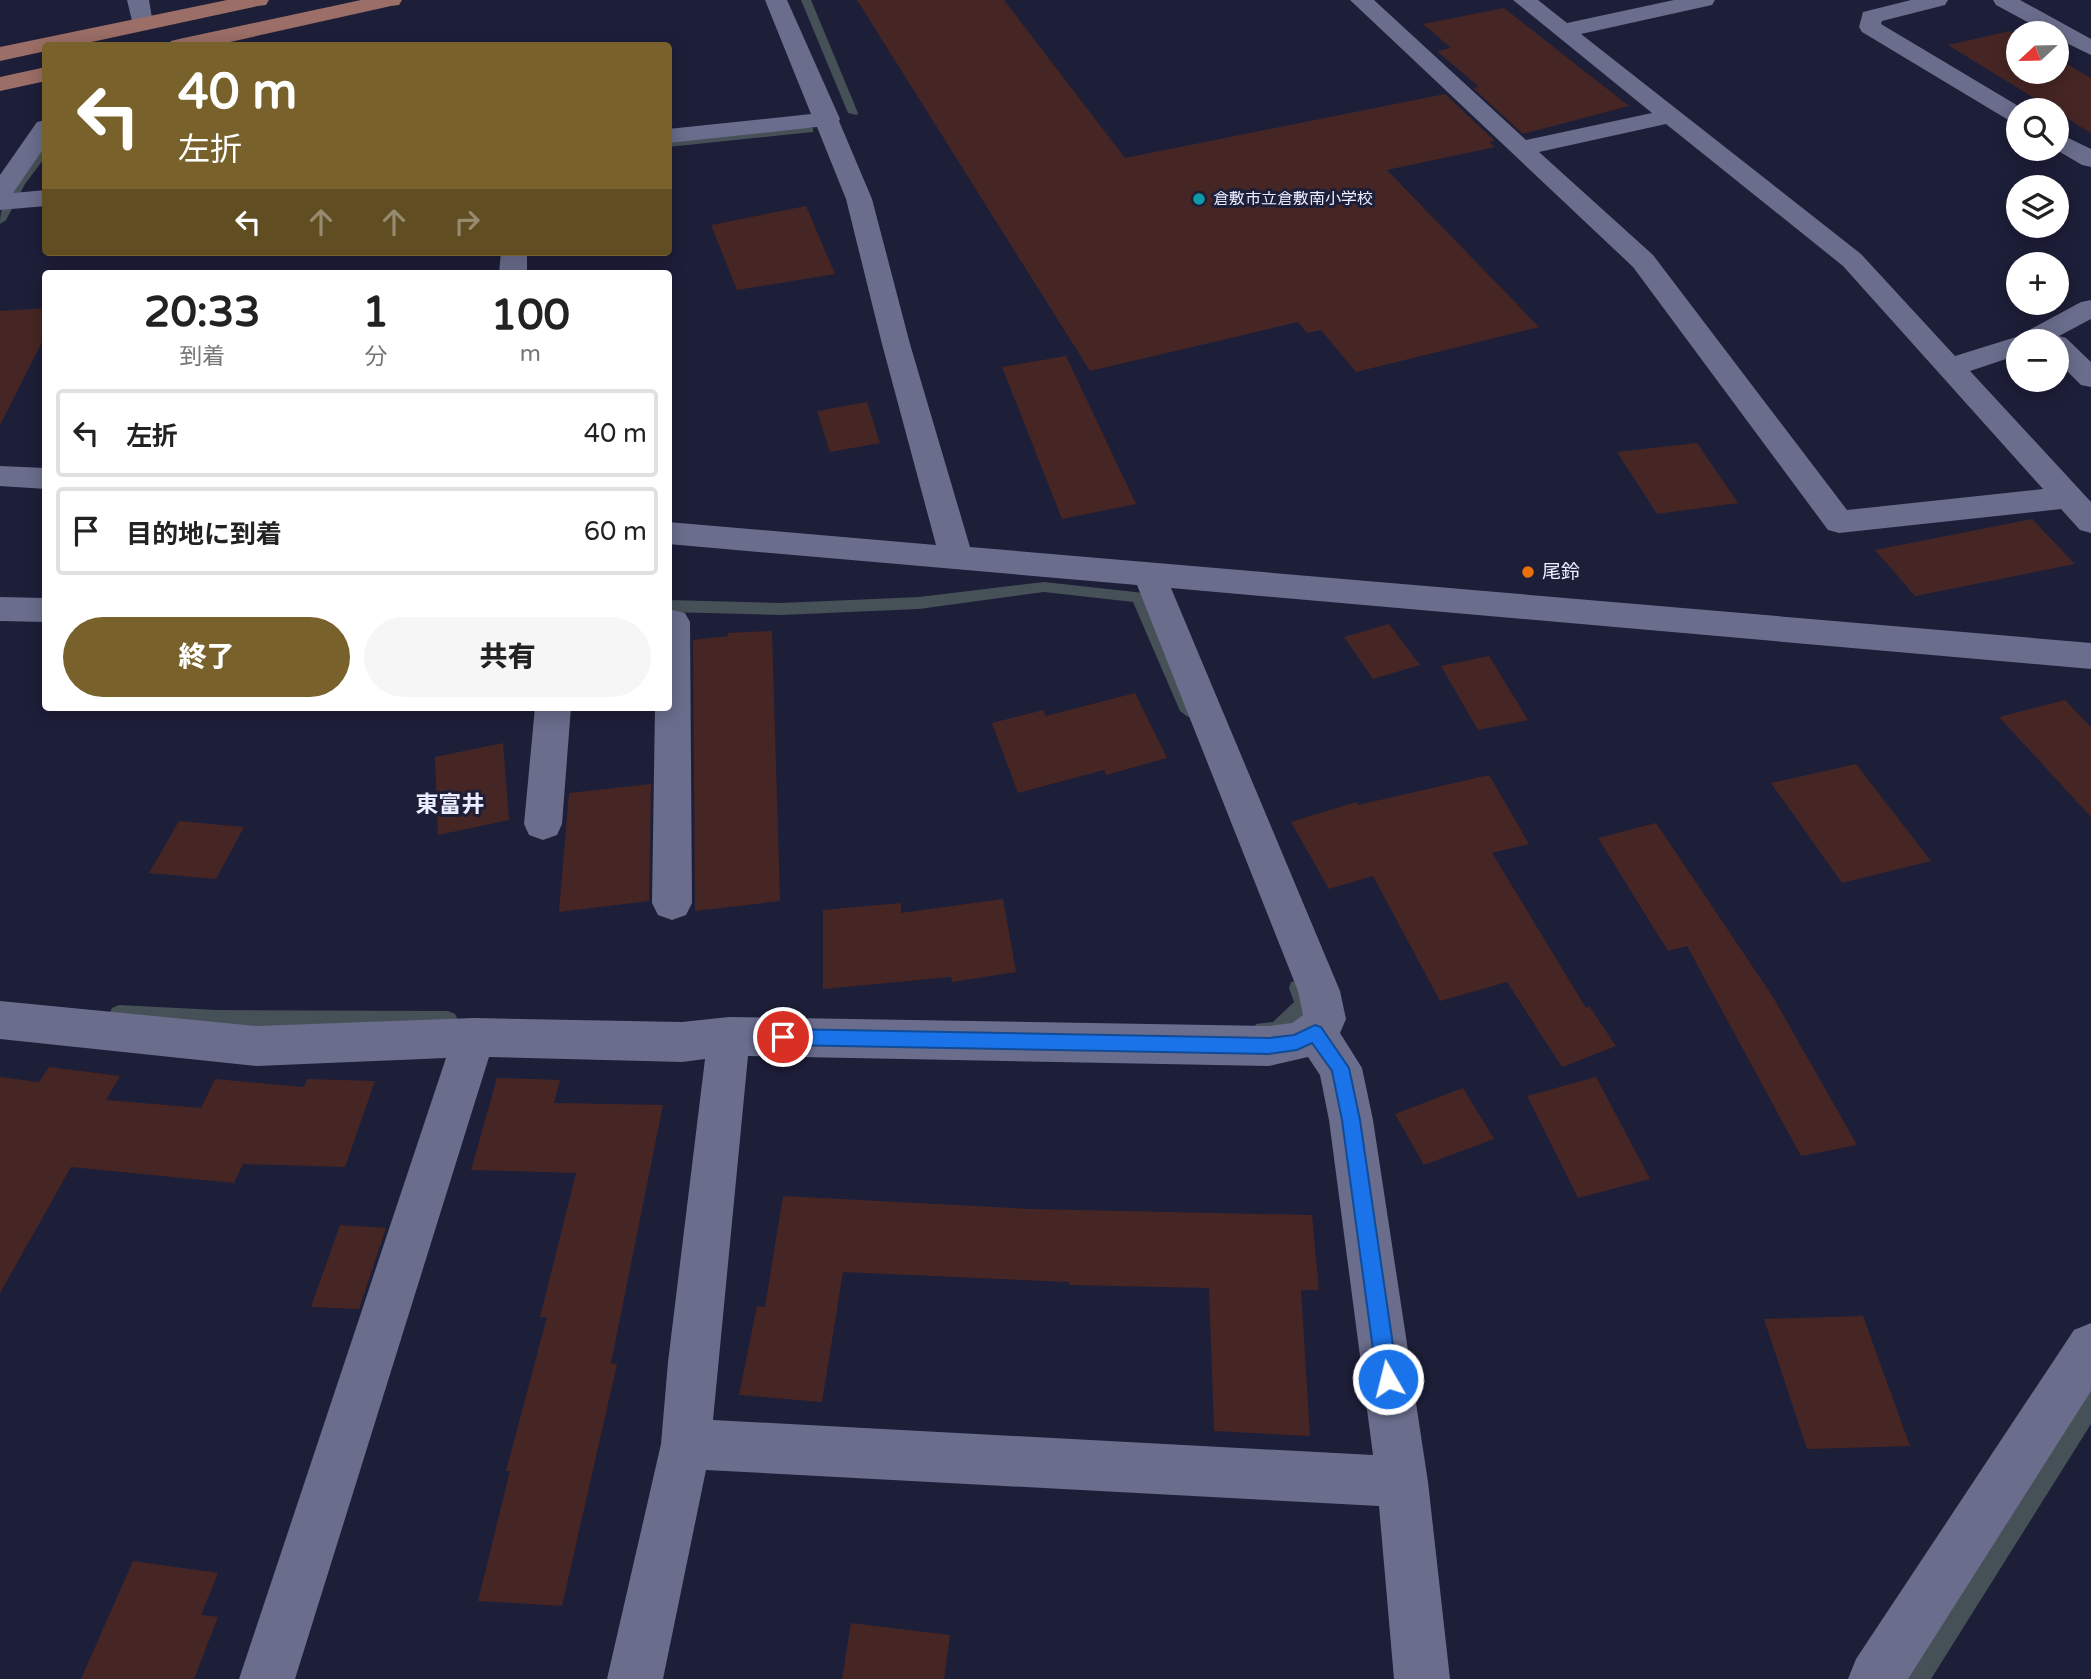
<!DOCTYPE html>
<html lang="ja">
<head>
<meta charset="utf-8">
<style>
  :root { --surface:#fff; --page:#f6f6f6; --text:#222; --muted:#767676; --line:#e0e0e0; --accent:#78612a }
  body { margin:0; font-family:"Varela Round","Noto Sans JP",sans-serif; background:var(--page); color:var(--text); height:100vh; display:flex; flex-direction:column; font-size:26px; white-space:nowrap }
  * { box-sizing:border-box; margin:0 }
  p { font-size:23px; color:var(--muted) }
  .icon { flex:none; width:38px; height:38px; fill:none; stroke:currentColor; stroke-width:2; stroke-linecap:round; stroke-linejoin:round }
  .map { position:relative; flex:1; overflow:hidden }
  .sheet { position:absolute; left:42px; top:270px; width:630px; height:441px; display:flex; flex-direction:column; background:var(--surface); border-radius:7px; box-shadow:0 4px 18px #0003 }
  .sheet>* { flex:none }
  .hud { position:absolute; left:42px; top:42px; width:630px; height:214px; border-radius:7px; box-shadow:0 4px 18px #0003; background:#78612a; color:#fff; overflow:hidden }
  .needle { width:46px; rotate:248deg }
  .fabs { position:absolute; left:2006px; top:21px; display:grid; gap:14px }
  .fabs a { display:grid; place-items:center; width:63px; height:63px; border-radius:50%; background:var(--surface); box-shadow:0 4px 18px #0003; font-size:35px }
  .pin { position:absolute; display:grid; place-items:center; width:60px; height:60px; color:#fff; margin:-30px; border:4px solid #fff; border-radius:50%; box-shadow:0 2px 7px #0007 }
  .me { position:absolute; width:77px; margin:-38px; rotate:352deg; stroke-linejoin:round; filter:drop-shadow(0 0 5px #0008) }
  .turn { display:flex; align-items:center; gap:24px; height:147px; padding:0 21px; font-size:32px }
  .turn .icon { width:91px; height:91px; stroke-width:2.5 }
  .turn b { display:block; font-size:49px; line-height:60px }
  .lanes { display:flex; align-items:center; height:66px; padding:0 21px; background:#0003; justify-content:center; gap:35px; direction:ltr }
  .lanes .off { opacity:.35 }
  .eta { display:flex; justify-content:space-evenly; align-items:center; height:119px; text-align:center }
  .eta b { font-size:42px; font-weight:800; line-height:49px }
  .primary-button { display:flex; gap:14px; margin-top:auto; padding:14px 21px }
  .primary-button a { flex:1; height:80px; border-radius:42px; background:var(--accent); color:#fff; font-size:28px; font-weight:800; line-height:80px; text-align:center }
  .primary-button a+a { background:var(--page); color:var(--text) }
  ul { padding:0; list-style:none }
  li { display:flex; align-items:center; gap:21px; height:88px; margin:0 14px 10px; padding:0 7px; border:4px solid var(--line); border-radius:7px }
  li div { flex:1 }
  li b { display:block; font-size:26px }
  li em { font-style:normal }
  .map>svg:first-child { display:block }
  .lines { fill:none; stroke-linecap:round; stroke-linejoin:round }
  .stream { fill:#465057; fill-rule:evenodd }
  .building { fill:#462624 }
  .minor { fill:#6a6d8c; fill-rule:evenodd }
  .major { fill:#9b6e67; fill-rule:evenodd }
  .route { fill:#1a73e8; stroke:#114b97; stroke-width:2 }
  .culture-dot { fill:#0f9aa8; stroke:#1d1e38; stroke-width:2.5 }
  .food-dot { fill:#e8710a; stroke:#1d1e38; stroke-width:2.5 }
  .labels { text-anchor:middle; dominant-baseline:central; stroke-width:6; stroke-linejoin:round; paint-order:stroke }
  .far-poi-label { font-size:16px; fill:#ebedff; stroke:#1d1e38; text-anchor:start }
  .poi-label { font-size:19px; fill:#ebedff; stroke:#1d1e38; text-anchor:start }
  .quarter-label { font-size:23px; font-weight:bold; fill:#ebedff; stroke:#1d1e38 }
</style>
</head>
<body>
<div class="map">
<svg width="2091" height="1679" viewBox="0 0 2091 1679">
  <rect width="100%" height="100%" fill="#1d1e38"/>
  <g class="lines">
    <g class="stream">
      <path d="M 801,0 L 811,0 L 858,113 L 857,115 L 848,113 Z"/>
      <path d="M 809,127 L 813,128 L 813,132 L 668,147 L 668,141 Z"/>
      <path d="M 46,145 L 46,156 L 25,184 L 6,220 L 0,224 C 0,194 25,169 42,146 Z"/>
      <path d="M 1044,582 L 1144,593 L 1196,711 L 1194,715 L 1188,717 L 1180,711 L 1133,602 L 1044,592 L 919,609 L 781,615 L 668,612 L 668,600 L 781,603 L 919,597 Z"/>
      <path d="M 1298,980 L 1305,982 L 1314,1005 C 1304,1027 1280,1045 1256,1036 L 1253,1030 L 1256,1024 L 1273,1022 L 1294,1002 L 1289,988 L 1291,982 Z"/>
      <path d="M 119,1005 L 217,1010 L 448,1011 L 455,1014 L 458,1020 L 455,1026 L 448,1029 L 217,1028 L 119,1023 L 112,1020 L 109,1014 L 112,1008 Z"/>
      <path d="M 2091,1392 L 2091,1424 L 1931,1679 L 1904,1679 L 2083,1395 Z"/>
    </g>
  </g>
  <g class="building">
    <path d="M 857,0 L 1004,0 L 1125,158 L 1445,94 L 1495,141 L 1489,142 L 1495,147 L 1387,170 L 1539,327 L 1356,372 L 1321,330 L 1307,333 L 1298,322 L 1090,371 Z"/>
    <path d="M 1504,8 L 1629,106 L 1523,134 L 1473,88 L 1479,87 L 1437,51 L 1451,48 L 1423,24 Z"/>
    <path d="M 2010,31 L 2018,35 L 2018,72 L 2056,72 L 2056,58 L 2091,78 L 2091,133 L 1948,45 Z"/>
    <path d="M 806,206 L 835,274 L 737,290 L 711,225 Z"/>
    <path d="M 46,308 L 46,334 L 0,425 L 0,311 Z"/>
    <path d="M 1066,356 L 1136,504 L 1062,519 L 1002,367 Z"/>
    <path d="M 867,402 L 880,443 L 830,452 L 817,411 Z"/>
    <path d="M 1697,443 L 1738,503 L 1657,514 L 1617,452 Z"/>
    <path d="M 2032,519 L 2075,564 L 1915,596 L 1875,550 Z"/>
    <path d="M 1389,624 L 1420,665 L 1373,679 L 1344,637 Z"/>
    <path d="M 772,631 L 780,901 L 695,911 L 693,640 L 728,636 L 728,633 Z"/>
    <path d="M 1489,656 L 1528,720 L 1478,730 L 1441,666 Z"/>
    <path d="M 1135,693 L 1167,758 L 1106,775 L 1104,770 L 1018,793 L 992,723 L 1043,710 L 1046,716 Z"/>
    <path d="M 2065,700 L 2091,727 L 2091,817 L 1999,717 Z"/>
    <path d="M 503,743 L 509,820 L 438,835 L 435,757 Z"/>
    <path d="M 1856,764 L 1931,861 L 1842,883 L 1771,783 Z"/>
    <path d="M 1489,775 L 1529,844 L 1492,853 L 1586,1008 L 1589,1006 L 1616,1046 L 1562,1067 L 1507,982 L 1440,1001 L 1373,876 L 1329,889 L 1291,822 L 1356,802 L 1358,805 Z"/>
    <path d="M 651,784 L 649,901 L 559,912 L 569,793 Z"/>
    <path d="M 179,821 L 244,827 L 216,879 L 149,873 Z"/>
    <path d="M 1656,823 L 1773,997 L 1857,1145 L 1801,1156 L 1687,946 L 1668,951 L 1598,838 Z"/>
    <path d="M 1003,899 L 1016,972 L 952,982 L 951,977 L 823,989 L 823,910 L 901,903 L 901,913 Z"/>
    <path d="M 49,1067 L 120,1076 L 106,1100 L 201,1108 L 215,1079 L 304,1087 L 307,1079 L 375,1081 L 345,1167 L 243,1164 L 234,1183 L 71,1167 L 0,1293 L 0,1077 L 39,1082 Z"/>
    <path d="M 1596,1077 L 1650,1179 L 1578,1198 L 1527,1096 Z"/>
    <path d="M 497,1078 L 560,1080 L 554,1103 L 663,1105 L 611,1363 L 617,1364 L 562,1606 L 478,1601 L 510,1471 L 506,1471 L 547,1317 L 540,1317 L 576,1173 L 471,1170 Z"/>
    <path d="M 1463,1088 L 1494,1139 L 1424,1165 L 1395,1114 Z"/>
    <path d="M 783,1196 L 1030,1209 L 1312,1215 L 1319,1290 L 1301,1290 L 1310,1436 L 1214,1431 L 1209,1288 L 1069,1285 L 1069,1282 L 843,1272 L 822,1402 L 739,1395 L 757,1306 L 765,1307 Z"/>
    <path d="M 340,1225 L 386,1228 L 359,1309 L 311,1307 Z"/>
    <path d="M 1863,1316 L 1910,1446 L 1807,1449 L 1764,1319 Z"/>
    <path d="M 133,1561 L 218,1573 L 201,1615 L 218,1617 L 194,1679 L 81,1679 Z"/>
    <path d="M 851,1623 L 950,1635 L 944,1679 L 842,1679 Z"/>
  </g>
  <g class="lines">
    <g class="minor">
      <path d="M 127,0 L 149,0 L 153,24 L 150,29 L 134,29 Z"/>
      <path d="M 765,0 L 787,0 L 840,119 L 839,121 L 872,199 L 910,344 L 970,547 L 2091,643 L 2091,669 L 1171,588 L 1340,991 L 1346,1019 L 1340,1033 L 1362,1068 L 1373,1120 L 1428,1482 L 1450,1679 L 1394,1679 L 1379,1506 L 706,1470 L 663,1679 L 607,1679 L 661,1444 L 668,1362 L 705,1059 L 682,1062 L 489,1057 L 295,1679 L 239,1679 L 446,1058 L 257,1066 L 0,1039 L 0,1001 L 257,1026 L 474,1018 L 682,1022 L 729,1017 L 1269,1026 L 1292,1023 L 1303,1015 L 1298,991 L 1137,585 L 668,544 L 668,522 L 936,545 L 882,344 L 846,199 L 817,127 L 668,143 L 668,129 L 811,114 ZM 748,1056 L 1269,1066 L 1308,1057 L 1320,1075 L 1329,1120 L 1373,1455 L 713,1420 Z"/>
      <path d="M 1350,0 L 1374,0 L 1526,140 L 1652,113 L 1513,0 L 1538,0 L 1567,23 L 1674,0 L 1715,0 L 1712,5 L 1581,34 L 1861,254 L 1955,356 L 2016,337 L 2081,302 L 2091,300 L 2091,319 L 2059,336 L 2066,338 L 2091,362 L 2091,387 L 2081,385 L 2056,360 L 2056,341 L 2018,341 L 2018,355 L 1970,371 L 2091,502 L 2091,533 L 2080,530 L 2061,509 L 1839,533 L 1828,530 L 1633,267 ZM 1666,124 L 1843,266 L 2043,489 L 1847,510 L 1653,255 L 1539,152 Z"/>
      <path d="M 1911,0 L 1948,0 L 1945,5 L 1882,21 L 1881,24 L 2025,110 L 2018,110 L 2018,123 L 2010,121 L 1862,32 L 1859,27 L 1863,12 Z"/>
      <path d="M 1993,0 L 2020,0 L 2091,39 L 2091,55 L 2056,38 L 2056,33 L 2048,33 L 1996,5 Z"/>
      <path d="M 46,120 L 46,145 L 13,193 L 46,190 L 46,206 L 0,210 L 0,175 L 37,122 Z"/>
      <path d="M 2056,132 L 2091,149 L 2091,167 L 2082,165 L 2055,149 Z"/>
      <path d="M 501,252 L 527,252 L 527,273 L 499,273 Z"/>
      <path d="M 0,466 L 46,468 L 46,489 L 0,486 Z"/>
      <path d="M 0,597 L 46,598 L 46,622 L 0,621 Z"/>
      <path d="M 668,609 L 685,613 L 690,622 L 692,903 L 686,915 L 672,920 L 658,915 L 652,903 L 655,707 L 668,707 Z"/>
      <path d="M 535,707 L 571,707 L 562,824 L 557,835 L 543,840 L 529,835 L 524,824 Z"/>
      <path d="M 2091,1323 L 2091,1391 L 1908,1679 L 1848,1679 L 1856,1659 L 2074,1330 Z"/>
    </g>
    <g class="major">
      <path d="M 227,0 L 269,0 L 266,5 L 258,6 L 73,46 L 46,46 L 46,51 L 0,61 L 0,47 Z"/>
      <path d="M 361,0 L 402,0 L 399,5 L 391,6 L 212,46 L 168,46 L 171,41 L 179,39 Z"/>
      <path d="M 46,67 L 46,81 L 0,91 L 0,77 Z"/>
    </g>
  </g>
  <path class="route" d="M 1315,1025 L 1321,1027 L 1349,1068 L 1360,1120 L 1398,1379 L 1395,1386 L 1388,1389 L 1380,1386 L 1377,1379 L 1342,1120 L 1332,1071 L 1312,1043 L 1297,1050 L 1269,1054 L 783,1045 L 777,1043 L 774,1037 L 777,1032 L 783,1029 L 1269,1038 L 1294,1035 Z"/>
  <circle class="culture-dot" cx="1199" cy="199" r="7"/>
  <circle class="food-dot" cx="1528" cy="572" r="7"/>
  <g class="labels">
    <g class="far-poi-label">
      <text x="1213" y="199">倉敷市立倉敷南小学校</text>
    </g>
    <g class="poi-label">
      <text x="1542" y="572">尾鈴</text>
    </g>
    <g class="quarter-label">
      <text x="450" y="805">東富井</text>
    </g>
  </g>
</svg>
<div class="fabs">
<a><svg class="needle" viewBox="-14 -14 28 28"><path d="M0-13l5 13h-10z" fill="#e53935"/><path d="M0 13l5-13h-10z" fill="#767676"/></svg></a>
<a><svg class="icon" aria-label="search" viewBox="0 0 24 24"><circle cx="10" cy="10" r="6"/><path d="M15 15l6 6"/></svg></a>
<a><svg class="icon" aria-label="layers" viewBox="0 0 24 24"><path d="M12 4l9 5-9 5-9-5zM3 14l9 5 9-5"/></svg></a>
<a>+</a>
<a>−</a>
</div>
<div class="pin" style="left:783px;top:1037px;background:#d93025"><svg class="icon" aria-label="arrive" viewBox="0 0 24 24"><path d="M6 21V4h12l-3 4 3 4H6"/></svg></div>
<svg class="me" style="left:1388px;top:1379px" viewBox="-20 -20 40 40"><circle r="17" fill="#1a73e8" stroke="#fff" stroke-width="3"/><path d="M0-11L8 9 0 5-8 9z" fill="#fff"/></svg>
<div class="hud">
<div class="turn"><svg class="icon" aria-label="left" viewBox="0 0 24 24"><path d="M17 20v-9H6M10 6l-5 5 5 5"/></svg><div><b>40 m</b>左折</div></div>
<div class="lanes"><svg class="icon" aria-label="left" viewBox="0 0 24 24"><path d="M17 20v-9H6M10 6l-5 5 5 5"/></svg><svg class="icon off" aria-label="ahead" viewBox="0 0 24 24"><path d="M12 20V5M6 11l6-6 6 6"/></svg><svg class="icon off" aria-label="ahead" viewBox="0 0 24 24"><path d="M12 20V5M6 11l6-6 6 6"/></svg><svg class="icon off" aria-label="right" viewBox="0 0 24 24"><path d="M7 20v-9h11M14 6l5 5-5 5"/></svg></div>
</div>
<section class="sheet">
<div class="eta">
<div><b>20:33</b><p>到着</p></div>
<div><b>1</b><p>分</p></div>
<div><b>100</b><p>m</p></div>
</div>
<ul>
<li><svg class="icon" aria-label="left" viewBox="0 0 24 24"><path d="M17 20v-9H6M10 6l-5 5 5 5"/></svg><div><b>左折</b></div><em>40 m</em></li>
<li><svg class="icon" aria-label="arrive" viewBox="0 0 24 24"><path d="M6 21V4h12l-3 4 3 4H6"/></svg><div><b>目的地に到着</b></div><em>60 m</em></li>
</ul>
<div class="primary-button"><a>終了</a><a>共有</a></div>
</section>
</div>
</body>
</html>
